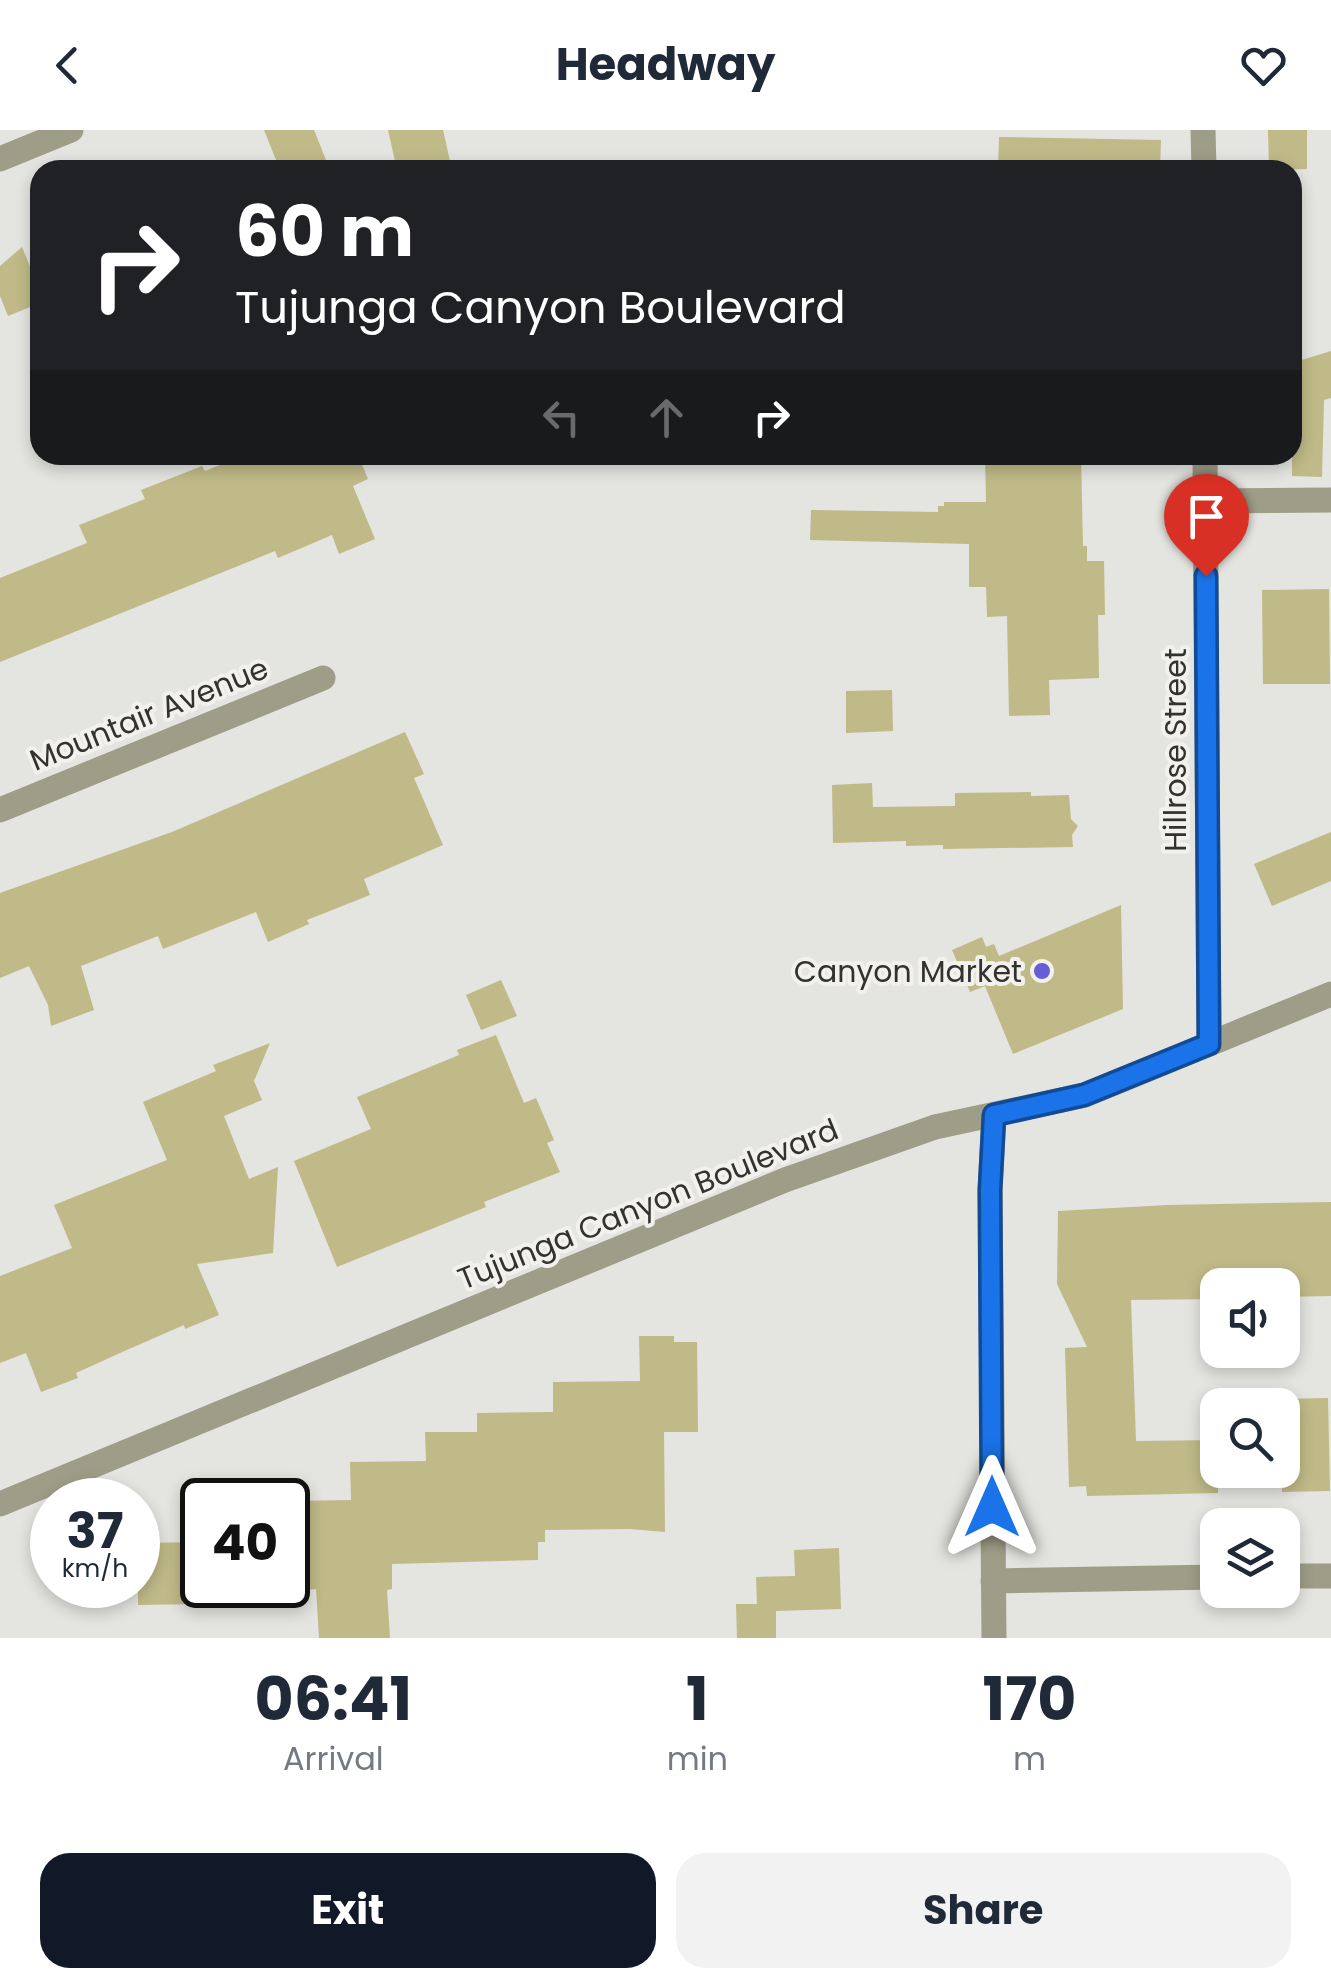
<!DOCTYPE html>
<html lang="en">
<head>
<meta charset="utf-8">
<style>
  :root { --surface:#fff; --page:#f2f2f3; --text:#1f2937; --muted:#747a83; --accent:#111827 }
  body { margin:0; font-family:Poppins,sans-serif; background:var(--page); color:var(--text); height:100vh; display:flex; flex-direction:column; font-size:38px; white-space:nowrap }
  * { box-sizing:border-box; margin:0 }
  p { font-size:32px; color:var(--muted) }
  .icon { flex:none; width:55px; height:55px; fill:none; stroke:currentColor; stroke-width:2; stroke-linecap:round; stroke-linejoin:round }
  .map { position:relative; height:1508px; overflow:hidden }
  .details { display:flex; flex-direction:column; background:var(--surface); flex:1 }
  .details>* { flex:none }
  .hud { position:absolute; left:30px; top:30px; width:1272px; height:305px; border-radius:30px; box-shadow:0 5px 15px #0003; background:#202124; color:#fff; overflow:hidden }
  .tools { position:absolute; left:1200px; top:1138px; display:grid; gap:20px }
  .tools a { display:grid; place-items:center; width:100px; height:100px; border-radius:20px; background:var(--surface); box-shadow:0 5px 15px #0003; font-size:50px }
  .speed { position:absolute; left:30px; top:1348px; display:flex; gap:20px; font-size:50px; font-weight:700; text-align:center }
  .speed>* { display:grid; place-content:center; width:130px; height:130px; border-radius:50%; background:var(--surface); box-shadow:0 5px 15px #0003; line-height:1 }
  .speed small { font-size:25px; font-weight:400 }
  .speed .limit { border:5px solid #111; border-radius:15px; background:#fff; color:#111 }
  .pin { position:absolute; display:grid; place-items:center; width:85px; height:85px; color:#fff; margin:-102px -42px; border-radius:50% 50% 50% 0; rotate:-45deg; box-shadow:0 0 10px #0007 }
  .pin .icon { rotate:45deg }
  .me { position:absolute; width:110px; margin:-55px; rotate:0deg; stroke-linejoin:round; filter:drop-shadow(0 0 8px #0008) }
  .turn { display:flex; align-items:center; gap:35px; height:210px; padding:0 40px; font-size:45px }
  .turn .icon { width:130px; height:130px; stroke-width:2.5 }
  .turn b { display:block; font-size:70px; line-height:85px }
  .lanes { display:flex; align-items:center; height:95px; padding:0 40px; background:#0003; justify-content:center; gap:50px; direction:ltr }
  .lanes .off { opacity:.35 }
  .eta { display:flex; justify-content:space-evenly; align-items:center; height:170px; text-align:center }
  .eta b { font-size:60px; font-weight:700; line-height:70px }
  .primary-button { display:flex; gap:20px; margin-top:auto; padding:20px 40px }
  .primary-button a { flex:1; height:115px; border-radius:30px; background:var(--accent); color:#fff; font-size:40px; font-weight:700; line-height:115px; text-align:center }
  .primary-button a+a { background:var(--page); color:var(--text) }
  header { display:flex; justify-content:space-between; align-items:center; height:130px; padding:0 40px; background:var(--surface); font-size:45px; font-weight:700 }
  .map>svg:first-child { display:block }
  .building { fill:#bfba87 }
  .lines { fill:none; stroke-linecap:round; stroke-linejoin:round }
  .minor { stroke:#9e9d87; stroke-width:25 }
  .route-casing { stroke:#114b97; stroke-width:25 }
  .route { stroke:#1a73e8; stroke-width:18 }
  .poi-dot { fill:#695dd6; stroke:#f2f1ed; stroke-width:4 }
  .labels { text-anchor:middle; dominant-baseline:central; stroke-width:8; stroke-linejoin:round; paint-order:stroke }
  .street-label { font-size:30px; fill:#323230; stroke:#f2f1ed }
  .poi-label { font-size:30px; fill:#323230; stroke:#f2f1ed; text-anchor:end }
</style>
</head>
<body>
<header><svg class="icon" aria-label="back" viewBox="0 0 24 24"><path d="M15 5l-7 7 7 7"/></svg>Headway<svg class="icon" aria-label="heart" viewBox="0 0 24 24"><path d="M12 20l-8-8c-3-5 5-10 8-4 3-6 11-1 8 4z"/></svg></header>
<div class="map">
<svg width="1331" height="1508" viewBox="0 0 1331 1508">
  <rect width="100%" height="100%" fill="#e4e4e0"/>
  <g class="building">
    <path d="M 264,0 L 314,0 L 330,40 L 280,40 Z"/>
    <path d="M 388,0 L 443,0 L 450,31 L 397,40 Z"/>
    <path d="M 1268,0 L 1307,0 L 1307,39 L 1269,40 Z"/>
    <path d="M 999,7 L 1161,10 L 1160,40 L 998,40 Z"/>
    <path d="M 22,117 L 40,160 L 40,173 L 8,186 L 0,166 L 0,136 Z"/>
    <path d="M 1331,221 L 1331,268 L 1324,270 L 1322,347 L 1292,346 L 1292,233 Z"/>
    <path d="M 244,325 L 358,325 L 368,349 L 353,356 L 375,409 L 339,424 L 332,405 L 278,428 L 275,421 L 0,532 L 0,448 L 87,413 L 79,395 L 145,369 L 141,360 L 202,336 L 205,341 Z"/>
    <path d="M 985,325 L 1081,325 L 1083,416 L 1087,416 L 1087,431 L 1104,431 L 1105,485 L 1098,485 L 1099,548 L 1049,550 L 1050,585 L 1009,586 L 1007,486 L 987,487 L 986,457 L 969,457 L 969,414 L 810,410 L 811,380 L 938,382 L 938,376 L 944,376 L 944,372 L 986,372 Z"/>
    <path d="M 1329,459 L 1330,554 L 1263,554 L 1262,460 Z"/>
    <path d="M 892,560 L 893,601 L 846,603 L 846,561 Z"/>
    <path d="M 405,602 L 424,644 L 414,648 L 443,715 L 364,749 L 370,765 L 307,790 L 309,794 L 268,812 L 256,782 L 163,819 L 158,806 L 81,836 L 94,880 L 51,896 L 48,875 L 29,836 L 0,848 L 0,763 L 172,702 Z"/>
    <path d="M 872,653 L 873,677 L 955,676 L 955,663 L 1031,662 L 1031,666 L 1069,665 L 1071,689 L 1078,696 L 1072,705 L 1073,717 L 943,719 L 943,715 L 906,716 L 906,711 L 833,713 L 832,655 Z"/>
    <path d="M 1331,702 L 1331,751 L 1272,776 L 1254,734 Z"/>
    <path d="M 1121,775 L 1123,879 L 1013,924 L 985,856 L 970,862 L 952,820 L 982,807 L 986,817 L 994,814 L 999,826 Z"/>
    <path d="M 501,850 L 517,886 L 481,900 L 466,865 Z"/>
    <path d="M 496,905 L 524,973 L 536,968 L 554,1010 L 547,1013 L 560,1042 L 484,1072 L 486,1077 L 337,1137 L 294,1031 L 371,999 L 357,967 L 459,925 L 457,920 Z"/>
    <path d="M 270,913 L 254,951 L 262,970 L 224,986 L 249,1049 L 278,1037 L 273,1123 L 197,1134 L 219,1185 L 185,1199 L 184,1195 L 120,1223 L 76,1243 L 78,1248 L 41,1262 L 26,1223 L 0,1233 L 0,1146 L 72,1118 L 54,1075 L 167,1030 L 143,972 L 216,941 L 213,935 Z"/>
    <path d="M 1331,1072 L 1331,1166 L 1282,1167 L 1282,1155 L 1218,1155 L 1218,1169 L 1131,1170 L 1136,1311 L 1218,1310 L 1218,1363 L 1087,1366 L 1086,1356 L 1069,1357 L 1065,1218 L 1087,1217 L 1057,1154 L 1058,1081 L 1168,1075 Z"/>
    <path d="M 639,1206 L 674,1206 L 674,1212 L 697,1212 L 698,1302 L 664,1302 L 665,1402 L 630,1399 L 545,1400 L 545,1412 L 538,1412 L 538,1430 L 392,1434 L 392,1459 L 387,1460 L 390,1508 L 319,1508 L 316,1459 L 288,1462 L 288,1371 L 351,1370 L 350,1332 L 426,1331 L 425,1302 L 477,1302 L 477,1283 L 553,1282 L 553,1252 L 640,1251 Z"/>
    <path d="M 1328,1268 L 1330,1361 L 1282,1362 L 1282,1269 Z"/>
    <path d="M 202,1412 L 202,1474 L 138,1475 L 138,1413 Z"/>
    <path d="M 839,1418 L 841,1479 L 776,1481 L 776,1508 L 737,1508 L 736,1474 L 757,1474 L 756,1447 L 795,1446 L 794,1420 Z"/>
  </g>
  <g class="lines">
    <g class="minor">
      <path d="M 1203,0 L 1204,40"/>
      <path d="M 0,29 L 71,0"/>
      <path d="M 1205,325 L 1209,914"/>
      <path d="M 1206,371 L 1331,370"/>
      <path d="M 0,680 L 323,548"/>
      <path d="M 0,1374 L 785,1050 L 935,997 L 1085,965 L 1331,864"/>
      <path d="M 1282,1446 L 1331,1446"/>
      <path d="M 993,1451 L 1218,1447"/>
      <path d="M 994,1508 L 990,1060 L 994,985"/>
    </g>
  </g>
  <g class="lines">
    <defs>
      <path id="route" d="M 992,1377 L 990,1060 L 994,985 L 1084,965 L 1209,914 L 1206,446"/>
    </defs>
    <use href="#route" class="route-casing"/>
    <use href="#route" class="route"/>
  </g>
  <circle class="poi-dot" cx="1042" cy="841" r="10"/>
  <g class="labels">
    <g class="street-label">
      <text transform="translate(149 584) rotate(-22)">Mountair Avenue</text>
      <text transform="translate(1175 620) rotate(-90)">Hillrose Street</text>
      <text transform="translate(648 1074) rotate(-22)">Tujunga Canyon Boulevard</text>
    </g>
    <g class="poi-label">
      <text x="1022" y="841">Canyon Market</text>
    </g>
  </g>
</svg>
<div class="tools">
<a><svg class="icon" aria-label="sound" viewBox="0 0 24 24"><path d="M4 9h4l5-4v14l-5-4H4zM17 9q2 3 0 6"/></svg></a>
<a><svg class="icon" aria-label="search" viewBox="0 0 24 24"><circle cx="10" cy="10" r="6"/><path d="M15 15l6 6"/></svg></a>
<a><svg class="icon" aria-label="layers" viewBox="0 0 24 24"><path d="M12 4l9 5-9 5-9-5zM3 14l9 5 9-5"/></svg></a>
</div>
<div class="speed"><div>37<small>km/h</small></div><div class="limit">40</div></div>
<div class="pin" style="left:1206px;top:446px;background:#d93025"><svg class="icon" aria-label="arrive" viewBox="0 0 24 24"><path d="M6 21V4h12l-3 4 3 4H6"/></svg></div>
<svg class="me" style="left:992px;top:1377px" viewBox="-20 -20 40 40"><path d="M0-17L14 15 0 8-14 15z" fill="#1a73e8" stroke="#fff" stroke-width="4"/></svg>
<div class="hud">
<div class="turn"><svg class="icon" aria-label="right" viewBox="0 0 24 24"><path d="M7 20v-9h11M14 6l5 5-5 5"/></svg><div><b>60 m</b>Tujunga Canyon Boulevard</div></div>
<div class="lanes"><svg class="icon off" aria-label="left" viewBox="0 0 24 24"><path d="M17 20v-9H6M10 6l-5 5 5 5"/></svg><svg class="icon off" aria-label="ahead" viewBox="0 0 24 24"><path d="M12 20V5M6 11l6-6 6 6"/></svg><svg class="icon" aria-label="right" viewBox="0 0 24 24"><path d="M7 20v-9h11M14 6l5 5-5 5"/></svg></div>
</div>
</div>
<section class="details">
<div class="eta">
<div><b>06:41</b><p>Arrival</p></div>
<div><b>1</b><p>min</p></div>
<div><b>170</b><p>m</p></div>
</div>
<div class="primary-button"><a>Exit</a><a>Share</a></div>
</section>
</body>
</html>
